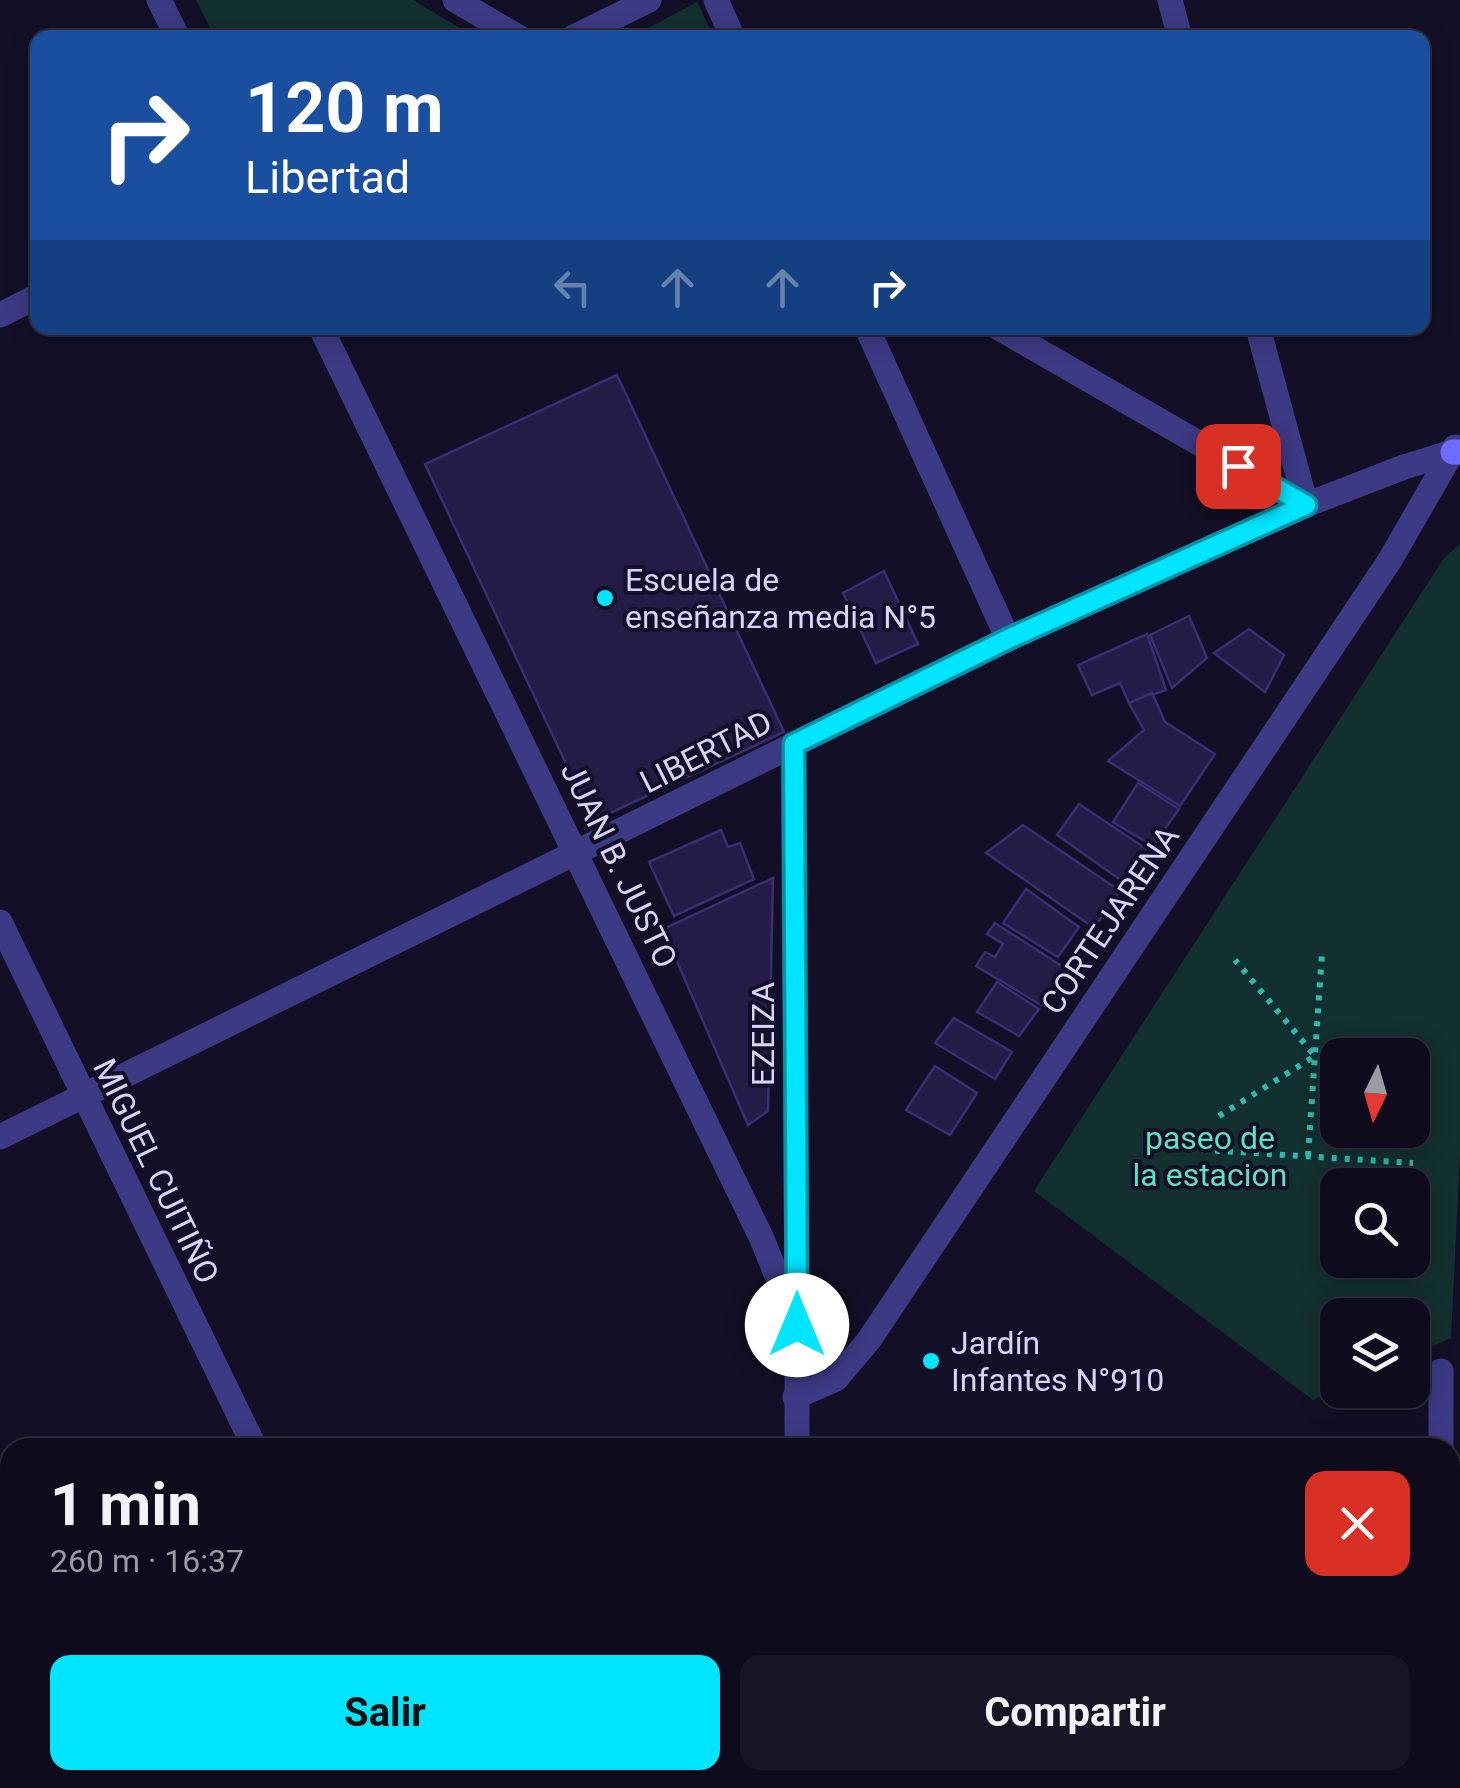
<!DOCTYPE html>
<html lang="es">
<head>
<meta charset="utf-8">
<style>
  :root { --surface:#0e0b1c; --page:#171425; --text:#f1f3f6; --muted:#9b9ba3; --line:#2e2b3b; --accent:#00e5ff }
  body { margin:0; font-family:Roboto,sans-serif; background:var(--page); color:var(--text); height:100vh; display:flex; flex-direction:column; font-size:38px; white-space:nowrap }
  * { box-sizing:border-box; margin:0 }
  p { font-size:32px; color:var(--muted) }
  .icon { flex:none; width:55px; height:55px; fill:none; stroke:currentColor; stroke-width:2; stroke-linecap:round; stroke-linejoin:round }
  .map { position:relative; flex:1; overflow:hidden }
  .sheet { position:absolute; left:0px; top:1438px; width:1460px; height:352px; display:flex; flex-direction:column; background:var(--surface); border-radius:30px 30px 0 0; box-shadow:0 5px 25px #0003,0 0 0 2px var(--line) }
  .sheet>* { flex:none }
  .top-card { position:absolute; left:30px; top:30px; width:1400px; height:305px; border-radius:20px; box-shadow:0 5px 25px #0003,0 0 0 2px var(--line); background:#1a4fa0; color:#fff; overflow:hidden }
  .needle { width:65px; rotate:185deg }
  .buttons { position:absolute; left:1320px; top:1038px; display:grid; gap:20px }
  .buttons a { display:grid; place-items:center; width:110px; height:110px; border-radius:20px; background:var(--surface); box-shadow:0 5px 25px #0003,0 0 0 2px var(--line); font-size:50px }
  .pin { position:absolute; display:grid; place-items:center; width:85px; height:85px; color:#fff; margin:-42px; border-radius:20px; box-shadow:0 5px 15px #0006 }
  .me { position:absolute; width:110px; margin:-55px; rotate:0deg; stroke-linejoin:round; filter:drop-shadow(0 0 8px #0008) }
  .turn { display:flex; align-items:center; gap:35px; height:210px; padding:0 50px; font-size:45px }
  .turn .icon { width:130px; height:130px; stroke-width:2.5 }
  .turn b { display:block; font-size:70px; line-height:85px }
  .lanes { display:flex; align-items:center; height:95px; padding:0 50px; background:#0003; justify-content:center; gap:50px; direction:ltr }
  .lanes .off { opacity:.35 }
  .round { display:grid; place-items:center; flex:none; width:105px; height:105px; border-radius:20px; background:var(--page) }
  .overview { display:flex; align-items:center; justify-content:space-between; height:170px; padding:0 50px }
  h1 { font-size:60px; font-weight:700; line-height:75px }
  .primary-button { display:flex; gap:20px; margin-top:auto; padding:20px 50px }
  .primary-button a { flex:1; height:115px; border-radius:20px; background:var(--accent); color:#111; font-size:40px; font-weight:700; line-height:115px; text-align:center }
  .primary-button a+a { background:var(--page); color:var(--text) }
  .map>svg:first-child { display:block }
  .green { fill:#12302f; fill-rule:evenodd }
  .building { fill:#241b47; stroke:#3b2d73; stroke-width:2.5 }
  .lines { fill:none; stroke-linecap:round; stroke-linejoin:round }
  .path { stroke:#2fb8b0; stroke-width:6; stroke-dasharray:5 8; stroke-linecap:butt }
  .minor { stroke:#3d3a85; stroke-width:25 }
  .secondary { stroke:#6f6bff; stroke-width:25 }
  .route-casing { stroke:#0095a6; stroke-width:25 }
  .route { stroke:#00e5ff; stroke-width:18 }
  .poi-dot { fill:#00e5ff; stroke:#130f26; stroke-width:4 }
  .labels { text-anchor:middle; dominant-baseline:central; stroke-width:8; stroke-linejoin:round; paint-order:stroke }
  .poi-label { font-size:32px; fill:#d9d4ff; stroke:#130f26; text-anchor:start }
  .street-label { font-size:32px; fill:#d9d4ff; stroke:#130f26 }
  .park-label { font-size:32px; fill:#5fe0c0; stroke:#130f26 }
</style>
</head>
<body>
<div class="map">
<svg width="1460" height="1788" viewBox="0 0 1460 1788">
  <rect width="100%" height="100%" fill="#130f26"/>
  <g class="green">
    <path d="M 196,0 L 413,0 L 475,37 L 215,37 Z"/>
    <path d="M 697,2 L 714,37 L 631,37 Z"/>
    <path d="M 1460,544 L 1460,1156 L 1451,1338 L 1413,1355 L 1412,1315 L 1338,1315 L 1337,1389 L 1313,1400 L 1034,1191 L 1444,558 ZM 1338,1055 L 1412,1055 L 1412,1130 L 1338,1130 ZM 1412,1185 L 1412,1260 L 1338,1260 L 1338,1185 Z"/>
  </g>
  <g class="building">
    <path d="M 617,375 L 784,732 L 593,821 L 425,464 Z"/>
    <path d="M 884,571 L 918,644 L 876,663 L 843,593 Z"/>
    <path d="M 1189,616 L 1207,658 L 1172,688 L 1150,635 Z"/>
    <path d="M 1249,629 L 1284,655 L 1265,692 L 1214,653 Z"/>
    <path d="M 1147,634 L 1166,690 L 1129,703 L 1120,683 L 1092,695 L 1078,665 Z"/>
    <path d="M 1152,693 L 1165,722 L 1215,754 L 1180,806 L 1108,761 L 1144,730 L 1129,703 Z"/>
    <path d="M 1138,783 L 1179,809 L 1153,846 L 1113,822 Z"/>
    <path d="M 1079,804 L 1151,852 L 1125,883 L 1057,835 Z"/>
    <path d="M 1023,825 L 1120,891 L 1094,928 L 986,853 Z"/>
    <path d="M 721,830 L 728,847 L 740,843 L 754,879 L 674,916 L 649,862 Z"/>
    <path d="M 773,878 L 768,1111 L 748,1125 L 663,929 Z"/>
    <path d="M 1026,889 L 1079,927 L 1058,957 L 1003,923 Z"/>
    <path d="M 995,923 L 1066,969 L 1043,1006 L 976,966 L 985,952 L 995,957 L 1003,944 L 987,934 Z"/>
    <path d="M 997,982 L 1039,1009 L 1019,1036 L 977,1012 Z"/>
    <path d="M 954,1018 L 1012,1052 L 995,1079 L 935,1043 Z"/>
    <path d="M 935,1066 L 977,1093 L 950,1135 L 906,1110 Z"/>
  </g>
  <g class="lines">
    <g class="path">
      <path d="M 1219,1116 L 1315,1056 L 1235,960"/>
      <path d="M 1189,1149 L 1413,1163"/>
      <path d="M 1308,1156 L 1322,953"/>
    </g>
    <g class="minor">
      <path d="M 159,0 L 178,38"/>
      <path d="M 455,0 L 520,38"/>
      <path d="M 716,0 L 733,38"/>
      <path d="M 1170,0 L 1180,38"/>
      <path d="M 572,38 L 649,0"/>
      <path d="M 0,315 L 38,296"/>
      <path d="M 321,328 L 762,1239 L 797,1325 L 797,1448"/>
      <path d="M 867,328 L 1008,639"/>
      <path d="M 999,328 L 1306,505"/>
      <path d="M 1258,328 L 1306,505"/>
      <path d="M 793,744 L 797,1310"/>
      <path d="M 0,922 L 255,1448"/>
      <path d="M 0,1137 L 1008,639 L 1306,505 L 1404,467 L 1453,452"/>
      <path d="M 795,1397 L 836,1379 L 869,1340 L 1390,560 L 1455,447"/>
      <path d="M 1441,1448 L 1441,1371"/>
      <path d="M 419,1780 L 423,1788"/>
      <path d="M 122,1788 L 137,1780"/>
      <path d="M 795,1788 L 795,1780"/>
      <path d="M 1438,1788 L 1438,1780"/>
    </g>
    <path class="secondary" d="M 1453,452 L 1460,452"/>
  </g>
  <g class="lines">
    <defs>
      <path id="route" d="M 797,1325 L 794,744 L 1008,639 L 1306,505 L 1238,466"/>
    </defs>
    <use href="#route" class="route-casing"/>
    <use href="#route" class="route"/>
  </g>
  <g class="poi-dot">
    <circle cx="605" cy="598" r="10"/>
    <circle cx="931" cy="1361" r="10"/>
  </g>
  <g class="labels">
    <g class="poi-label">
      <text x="625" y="580">Escuela de<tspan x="625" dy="37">enseñanza media N°5</tspan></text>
      <text x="951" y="1343">Jardín<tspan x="951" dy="37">Infantes N°910</tspan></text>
    </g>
    <g class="street-label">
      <text transform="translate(706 752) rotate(-27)">LIBERTAD</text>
      <text transform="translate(619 865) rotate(64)">JUAN B. JUSTO</text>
      <text transform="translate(1110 920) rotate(-56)">CORTEJARENA</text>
      <text transform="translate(763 1034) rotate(-90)">EZEIZA</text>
      <text transform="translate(156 1171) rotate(64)">MIGUEL CUITIÑO</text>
    </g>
    <g class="park-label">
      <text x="1210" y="1138">paseo de<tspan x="1210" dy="37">la estacion</tspan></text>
    </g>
  </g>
</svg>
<div class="buttons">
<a><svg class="needle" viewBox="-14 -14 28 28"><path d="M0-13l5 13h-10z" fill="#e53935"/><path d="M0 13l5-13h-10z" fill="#9b9ba3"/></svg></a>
<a><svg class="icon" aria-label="search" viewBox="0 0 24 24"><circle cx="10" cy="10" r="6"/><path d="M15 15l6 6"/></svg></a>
<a><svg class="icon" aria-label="layers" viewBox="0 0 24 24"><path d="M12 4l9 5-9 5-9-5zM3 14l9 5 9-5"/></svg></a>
</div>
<div class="pin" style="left:1238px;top:466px;background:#d93025"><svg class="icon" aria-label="arrive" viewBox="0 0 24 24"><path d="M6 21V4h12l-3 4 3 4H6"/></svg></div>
<svg class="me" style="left:797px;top:1325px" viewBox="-20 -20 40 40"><circle r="19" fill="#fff"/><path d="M0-13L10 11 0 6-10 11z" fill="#00e5ff"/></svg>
<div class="top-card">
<div class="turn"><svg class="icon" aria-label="right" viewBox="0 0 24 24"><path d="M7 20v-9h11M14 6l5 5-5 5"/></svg><div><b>120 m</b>Libertad</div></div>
<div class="lanes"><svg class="icon off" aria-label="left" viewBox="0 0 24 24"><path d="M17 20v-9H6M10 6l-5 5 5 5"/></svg><svg class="icon off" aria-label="ahead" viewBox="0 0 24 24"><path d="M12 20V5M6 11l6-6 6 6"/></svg><svg class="icon off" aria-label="ahead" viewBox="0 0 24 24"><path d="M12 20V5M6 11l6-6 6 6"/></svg><svg class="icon" aria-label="right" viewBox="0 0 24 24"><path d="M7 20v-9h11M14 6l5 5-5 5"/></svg></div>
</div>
<section class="sheet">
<div class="overview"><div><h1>1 min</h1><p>260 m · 16:37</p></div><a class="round" style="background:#d93025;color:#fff"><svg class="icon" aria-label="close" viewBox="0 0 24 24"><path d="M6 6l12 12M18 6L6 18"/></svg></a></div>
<div class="primary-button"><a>Salir</a><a>Compartir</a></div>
</section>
</div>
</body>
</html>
